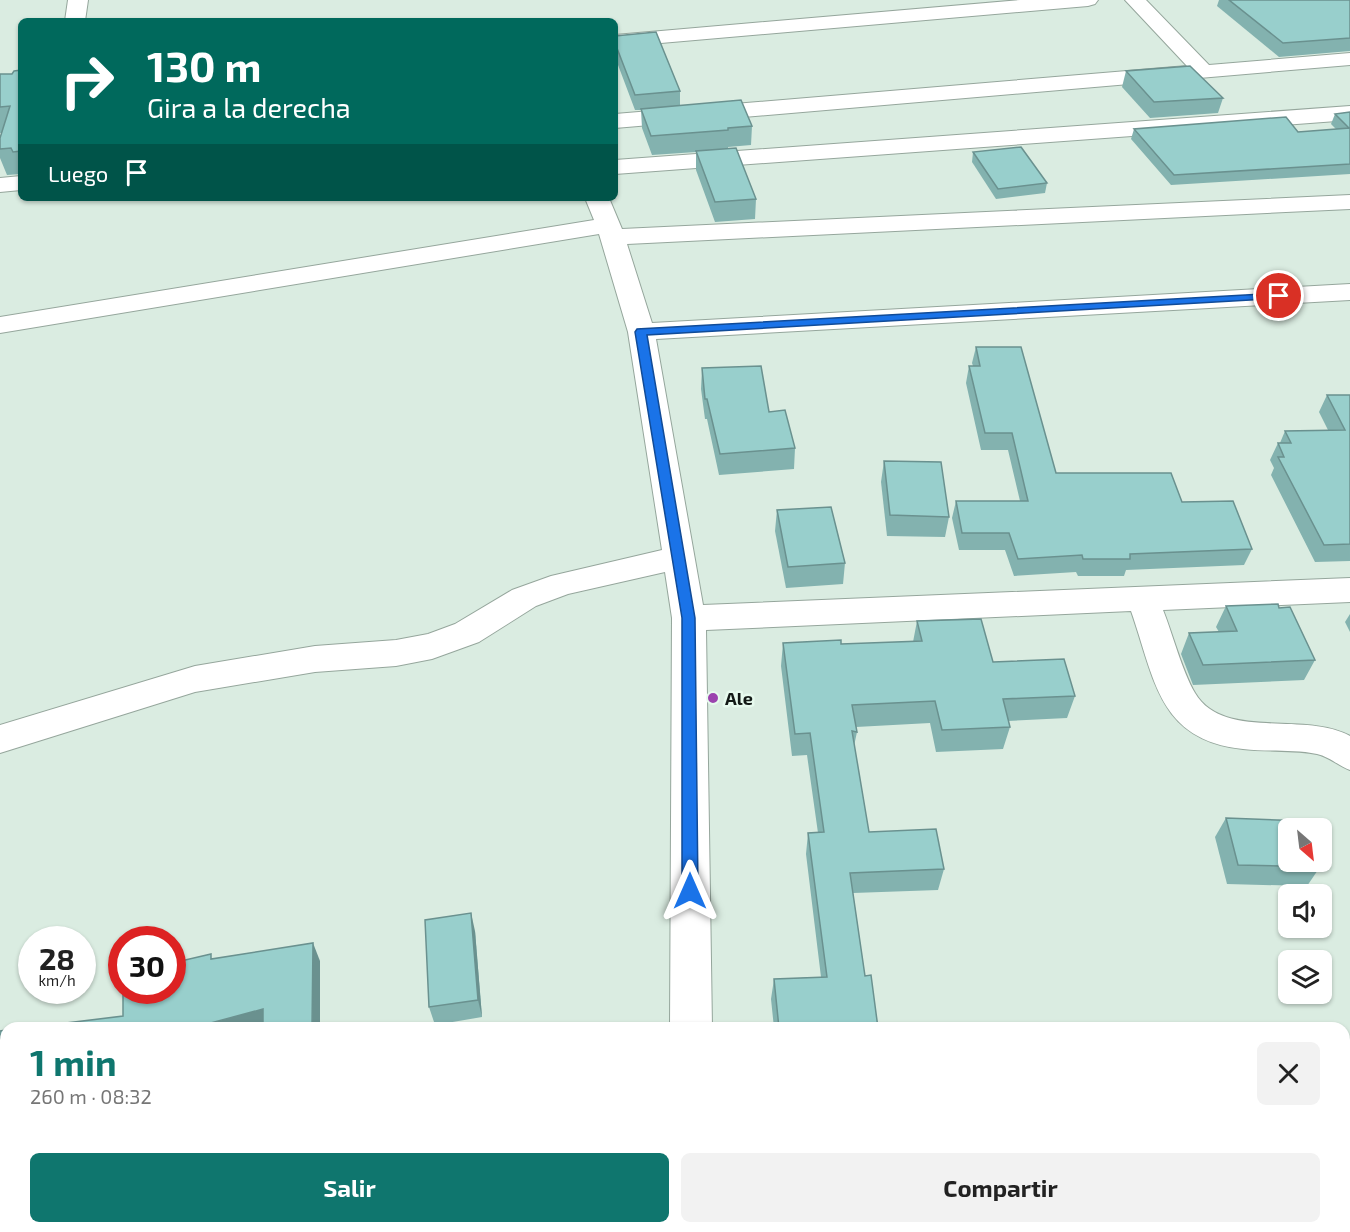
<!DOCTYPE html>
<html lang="es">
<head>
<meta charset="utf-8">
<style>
  :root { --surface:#fff; --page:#f2f2f2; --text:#222; --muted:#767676; --accent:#0f766e }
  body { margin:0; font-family:"Exo 2",sans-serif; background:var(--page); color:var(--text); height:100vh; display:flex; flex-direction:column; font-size:22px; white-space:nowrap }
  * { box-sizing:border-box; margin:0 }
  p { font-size:20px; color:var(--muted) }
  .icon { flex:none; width:33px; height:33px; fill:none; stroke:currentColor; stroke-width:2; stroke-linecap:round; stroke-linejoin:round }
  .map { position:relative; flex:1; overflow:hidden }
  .sheet { position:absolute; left:0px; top:1022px; width:1350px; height:212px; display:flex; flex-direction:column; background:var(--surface); border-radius:18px 18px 0 0; box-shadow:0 2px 4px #0004 }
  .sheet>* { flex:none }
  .hud { position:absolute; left:18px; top:18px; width:600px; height:183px; border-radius:9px; box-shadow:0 2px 4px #0004; background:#00695c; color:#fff; overflow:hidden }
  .needle { width:39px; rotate:152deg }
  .tools { position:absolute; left:1278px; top:818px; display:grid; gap:12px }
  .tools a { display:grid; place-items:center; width:54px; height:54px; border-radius:9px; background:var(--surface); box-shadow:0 2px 4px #0004; font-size:30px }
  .speed { position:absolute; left:18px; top:926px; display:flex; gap:12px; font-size:30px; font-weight:700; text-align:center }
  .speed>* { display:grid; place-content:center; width:78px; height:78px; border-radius:50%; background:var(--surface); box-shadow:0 2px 4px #0004; line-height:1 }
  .speed small { font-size:15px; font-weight:400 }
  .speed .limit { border:9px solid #d22; background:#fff; color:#111 }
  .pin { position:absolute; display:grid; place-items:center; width:51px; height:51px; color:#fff; margin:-26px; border:3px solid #fff; border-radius:50%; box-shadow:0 2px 6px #0007 }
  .me { position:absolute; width:66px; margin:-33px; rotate:0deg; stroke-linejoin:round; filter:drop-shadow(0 0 4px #0008) }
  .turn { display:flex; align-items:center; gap:21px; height:126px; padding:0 30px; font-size:27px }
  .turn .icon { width:78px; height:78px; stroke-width:2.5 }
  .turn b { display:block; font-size:42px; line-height:51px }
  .then { display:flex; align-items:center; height:57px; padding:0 30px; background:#0003; gap:12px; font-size:22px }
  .round { display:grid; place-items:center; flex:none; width:63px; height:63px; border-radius:9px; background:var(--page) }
  .summary { display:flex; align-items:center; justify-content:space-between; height:102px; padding:0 30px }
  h1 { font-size:36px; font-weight:700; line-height:45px; color:var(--accent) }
  .primary-button { display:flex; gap:12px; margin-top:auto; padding:12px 30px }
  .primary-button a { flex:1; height:69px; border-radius:9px; background:var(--accent); color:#fff; font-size:24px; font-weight:700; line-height:69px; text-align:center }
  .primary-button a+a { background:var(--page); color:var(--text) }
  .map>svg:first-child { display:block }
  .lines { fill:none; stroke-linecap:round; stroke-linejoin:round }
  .minor-casing { stroke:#95a69c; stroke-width:2 }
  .minor { fill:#fff; fill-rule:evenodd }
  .wall { fill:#83b2af }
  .shaded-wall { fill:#6a918f }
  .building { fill:#98cfcc; stroke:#6a918f; stroke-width:1.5 }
  .route { fill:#1a73e8; stroke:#114b97; stroke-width:1.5 }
  .poi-dot { fill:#9b43ae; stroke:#e7faee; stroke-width:2 }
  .labels { text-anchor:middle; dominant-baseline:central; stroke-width:5; stroke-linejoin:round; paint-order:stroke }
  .poi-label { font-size:18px; font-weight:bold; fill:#131916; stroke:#e7faee; text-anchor:start }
</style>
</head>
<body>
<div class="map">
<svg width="1350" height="1232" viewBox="0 0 1350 1232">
  <rect width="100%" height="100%" fill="#daece1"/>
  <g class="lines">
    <defs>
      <g id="minor">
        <path d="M 68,0 L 88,0 L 85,21 L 65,21 Z"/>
        <path d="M 1020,0 L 1098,0 L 1095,4 L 1088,6 L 615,47 L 615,35 Z"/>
        <path d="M 1125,0 L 1146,0 L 1209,65 L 1350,53 L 1350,65 L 615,128 L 615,114 L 1187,66 Z"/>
        <path d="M 1350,106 L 1350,120 L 615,174 L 615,160 Z"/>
        <path d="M 21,176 L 21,190 L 0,192 L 0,178 Z"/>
        <path d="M 1350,195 L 1350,209 L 627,244 L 652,323 L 1350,284 L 1350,300 L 656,339 L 703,605 L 1350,578 L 1350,602 L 1163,610 C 1173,635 1182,671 1195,693 C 1223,741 1305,711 1350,736 L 1350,770 C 1339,766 1328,756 1317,754 C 1293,749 1268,752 1243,749 C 1158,740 1155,679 1131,611 L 706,630 L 712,1028 L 670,1028 L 672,618 L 665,572 L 568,594 L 536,606 L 479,642 L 432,659 L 396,666 L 315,672 L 195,692 L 0,753 L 0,725 L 195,666 L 315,646 L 396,640 L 428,634 L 455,624 L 512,590 L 551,576 L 662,550 L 628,332 L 599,234 L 0,333 L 0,317 L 594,220 L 585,198 L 609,198 L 622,229 Z"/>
        <path d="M 6,1206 L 6,1227 L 42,1227 L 40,1232 L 0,1232 L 0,1208 Z"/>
        <rect x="669" y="1227" width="46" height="5"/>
      </g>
    </defs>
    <use href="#minor" class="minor-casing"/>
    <use href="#minor" class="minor"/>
  </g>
  <g class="wall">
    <path d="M 1219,0 L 1350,0 L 1350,51 L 1279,57 L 1217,6 Z"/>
    <path d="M 615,36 L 680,91 L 680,105 L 752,126 L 751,145 L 728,147 L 728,148 L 756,199 L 755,219 L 715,222 L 696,170 L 696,152 L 652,155 L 642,128 L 641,110 L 635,110 L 615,57 Z"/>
    <path d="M 21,70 L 21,174 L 7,175 L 0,158 L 0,138 L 2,133 L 0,133 L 0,74 L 12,74 Z"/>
    <path d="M 1126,71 L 1223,98 L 1218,113 L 1150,118 L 1122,87 Z"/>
    <path d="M 1350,112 L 1350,174 L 1171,185 L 1131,139 L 1134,129 L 1298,132 L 1336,129 L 1331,124 L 1335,114 Z"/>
    <path d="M 973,152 L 1047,183 L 1045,193 L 996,199 L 972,162 Z"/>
    <path d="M 976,347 L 1056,473 L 1182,502 L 1252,549 L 1244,565 L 1126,570 L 1124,576 L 1078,576 L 1076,572 L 1014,576 L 1005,550 L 959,550 L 952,518 L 956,501 L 1020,501 L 1008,450 L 981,450 L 966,383 L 969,366 L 973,366 L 972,363 Z"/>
    <path d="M 702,368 L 769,412 L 795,448 L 794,469 L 719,475 L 707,419 L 705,419 L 701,389 Z"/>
    <path d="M 1327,395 L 1350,395 L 1350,561 L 1315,562 L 1271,475 L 1274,468 L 1270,460 L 1278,443 L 1280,443 L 1285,431 L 1328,430 L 1319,412 Z"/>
    <path d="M 884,461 L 949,517 L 945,537 L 887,536 L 881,482 Z"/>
    <path d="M 777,510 L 845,563 L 843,584 L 786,588 L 775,531 Z"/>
    <path d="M 1226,606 L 1279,608 L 1315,660 L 1304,680 L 1193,685 L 1181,654 L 1189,633 L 1219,632 L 1216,627 Z"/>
    <path d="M 1350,614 L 1350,632 L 1345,622 Z"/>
    <path d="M 917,621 L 993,662 L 1075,696 L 1067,718 L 1008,721 L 1010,727 L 1003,749 L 936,752 L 930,723 L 856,727 L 857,732 L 854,746 L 869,832 L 944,869 L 938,890 L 853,893 L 865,976 L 878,1028 L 774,1028 L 771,999 L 774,979 L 821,977 L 806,854 L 808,833 L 818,833 L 807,755 L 792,756 L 781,666 L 783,643 L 841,644 L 913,642 Z"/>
    <path d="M 1226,818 L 1320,867 L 1307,886 L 1227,884 L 1215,837 Z"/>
    <path d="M 475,931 L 482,1017 L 435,1025 L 429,1007 Z"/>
    <path d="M 6,1030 L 6,1117 L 0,1118 L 0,1031 Z"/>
    <path d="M 1344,1087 L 1350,1110 L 1350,1180 L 1344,1180 Z"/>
    <path d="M 764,1227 L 961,1227 L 962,1232 L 764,1232 Z"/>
  </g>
  <g class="shaded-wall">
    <path d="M 471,913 L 475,931 L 482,1017 L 478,1000 Z"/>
    <path d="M 313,943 L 320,961 L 320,1028 L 312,1028 Z"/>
    <path d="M 263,1009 L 269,1028 L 192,1028 Z"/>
  </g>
  <g class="building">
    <path d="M 1229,0 L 1350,0 L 1350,38 L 1283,43 Z"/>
    <path d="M 656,32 L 680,91 L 635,95 L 615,43 L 615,36 Z"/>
    <path d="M 1190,66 L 1223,98 L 1154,102 L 1126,71 Z"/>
    <path d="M 21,70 L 21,151 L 13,152 L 11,148 L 0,149 L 0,138 L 10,106 L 0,107 L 0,74 L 12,74 L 14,71 Z"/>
    <path d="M 741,100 L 752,126 L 728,128 L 728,130 L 651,136 L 641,109 Z"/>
    <path d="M 1350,112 L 1350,164 L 1174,175 L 1134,129 L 1286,117 L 1298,132 L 1349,128 L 1335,114 Z"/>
    <path d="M 1021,147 L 1047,183 L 998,189 L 973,152 Z"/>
    <path d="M 736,148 L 756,199 L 715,202 L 696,151 Z"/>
    <path d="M 976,347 L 1021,347 L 1056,473 L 1171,473 L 1182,502 L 1233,501 L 1252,549 L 1130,554 L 1130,559 L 1083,559 L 1082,555 L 1018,559 L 1009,533 L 962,533 L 956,501 L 1028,501 L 1012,433 L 985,433 L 969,366 L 980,366 Z"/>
    <path d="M 761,366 L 769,412 L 785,410 L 795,448 L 720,454 L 707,399 L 705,399 L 702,368 Z"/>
    <path d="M 1327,395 L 1350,395 L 1350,544 L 1324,545 L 1278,457 L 1284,457 L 1278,443 L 1291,443 L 1285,431 L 1345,430 Z"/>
    <path d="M 884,461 L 941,462 L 949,517 L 890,515 Z"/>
    <path d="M 831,507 L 845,563 L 788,567 L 777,510 Z"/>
    <path d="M 1278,604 L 1279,608 L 1290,607 L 1315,660 L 1203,665 L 1189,633 L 1237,631 L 1226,606 Z"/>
    <path d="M 981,619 L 993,662 L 1064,659 L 1075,696 L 1003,699 L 1010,727 L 942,730 L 935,701 L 852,705 L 857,732 L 852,731 L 869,832 L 936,829 L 944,869 L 850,873 L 865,976 L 871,975 L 878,1028 L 779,1028 L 774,979 L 827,977 L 808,833 L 824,832 L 810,733 L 795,734 L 783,643 L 841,640 L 841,644 L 922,641 L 917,621 Z"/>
    <path d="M 1226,818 L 1305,821 L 1307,828 L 1288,828 L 1288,861 L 1318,861 L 1320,867 L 1238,865 Z"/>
    <path d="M 471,913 L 478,1000 L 429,1007 L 425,920 Z"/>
    <path d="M 313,943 L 312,1028 L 263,1028 L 263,1009 L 192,1028 L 25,1028 L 123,1016 L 123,990 L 172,990 L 172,963 L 211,954 L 211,959 Z"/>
    <path d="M 6,1030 L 6,1102 L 3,1103 L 4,1099 L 0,1100 L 0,1031 Z"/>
    <path d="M 1344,1087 L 1350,1110 L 1350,1165 L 1344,1165 Z"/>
    <path d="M 768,1227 L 961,1227 L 962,1232 L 768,1232 Z"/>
  </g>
  <path class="route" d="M 1279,293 L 1283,294 L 1283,298 L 647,335 L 695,618 L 698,891 L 696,896 L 690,898 L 684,896 L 682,891 L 682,618 L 635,332 L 637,329 Z"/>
  <circle class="poi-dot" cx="713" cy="698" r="6"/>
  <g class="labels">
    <g class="poi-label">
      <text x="725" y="698">Ale</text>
    </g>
  </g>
</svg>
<div class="tools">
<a><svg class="needle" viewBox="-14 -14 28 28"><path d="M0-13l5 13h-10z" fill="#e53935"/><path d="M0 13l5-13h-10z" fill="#767676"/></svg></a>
<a><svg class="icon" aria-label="sound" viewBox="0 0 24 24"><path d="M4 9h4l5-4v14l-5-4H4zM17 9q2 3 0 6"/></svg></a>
<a><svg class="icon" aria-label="layers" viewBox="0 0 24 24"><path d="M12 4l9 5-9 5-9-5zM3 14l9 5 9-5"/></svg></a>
</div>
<div class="speed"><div>28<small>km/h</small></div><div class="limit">30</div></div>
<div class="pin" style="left:1279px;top:296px;background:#d93025"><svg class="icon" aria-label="arrive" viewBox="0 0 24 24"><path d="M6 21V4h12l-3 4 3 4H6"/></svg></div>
<svg class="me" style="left:690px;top:891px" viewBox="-20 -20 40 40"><path d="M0-17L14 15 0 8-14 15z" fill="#1a73e8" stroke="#fff" stroke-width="4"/></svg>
<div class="hud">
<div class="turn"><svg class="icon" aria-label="right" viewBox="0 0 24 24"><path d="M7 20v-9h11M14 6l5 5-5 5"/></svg><div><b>130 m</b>Gira a la derecha</div></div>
<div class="then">Luego<svg class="icon" aria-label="arrive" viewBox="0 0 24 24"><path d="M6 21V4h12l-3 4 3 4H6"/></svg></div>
</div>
<section class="sheet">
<div class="summary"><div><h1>1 min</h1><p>260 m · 08:32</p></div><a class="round"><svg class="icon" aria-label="close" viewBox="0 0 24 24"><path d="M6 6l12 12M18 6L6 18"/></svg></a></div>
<div class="primary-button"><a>Salir</a><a>Compartir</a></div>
</section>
</div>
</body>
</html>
